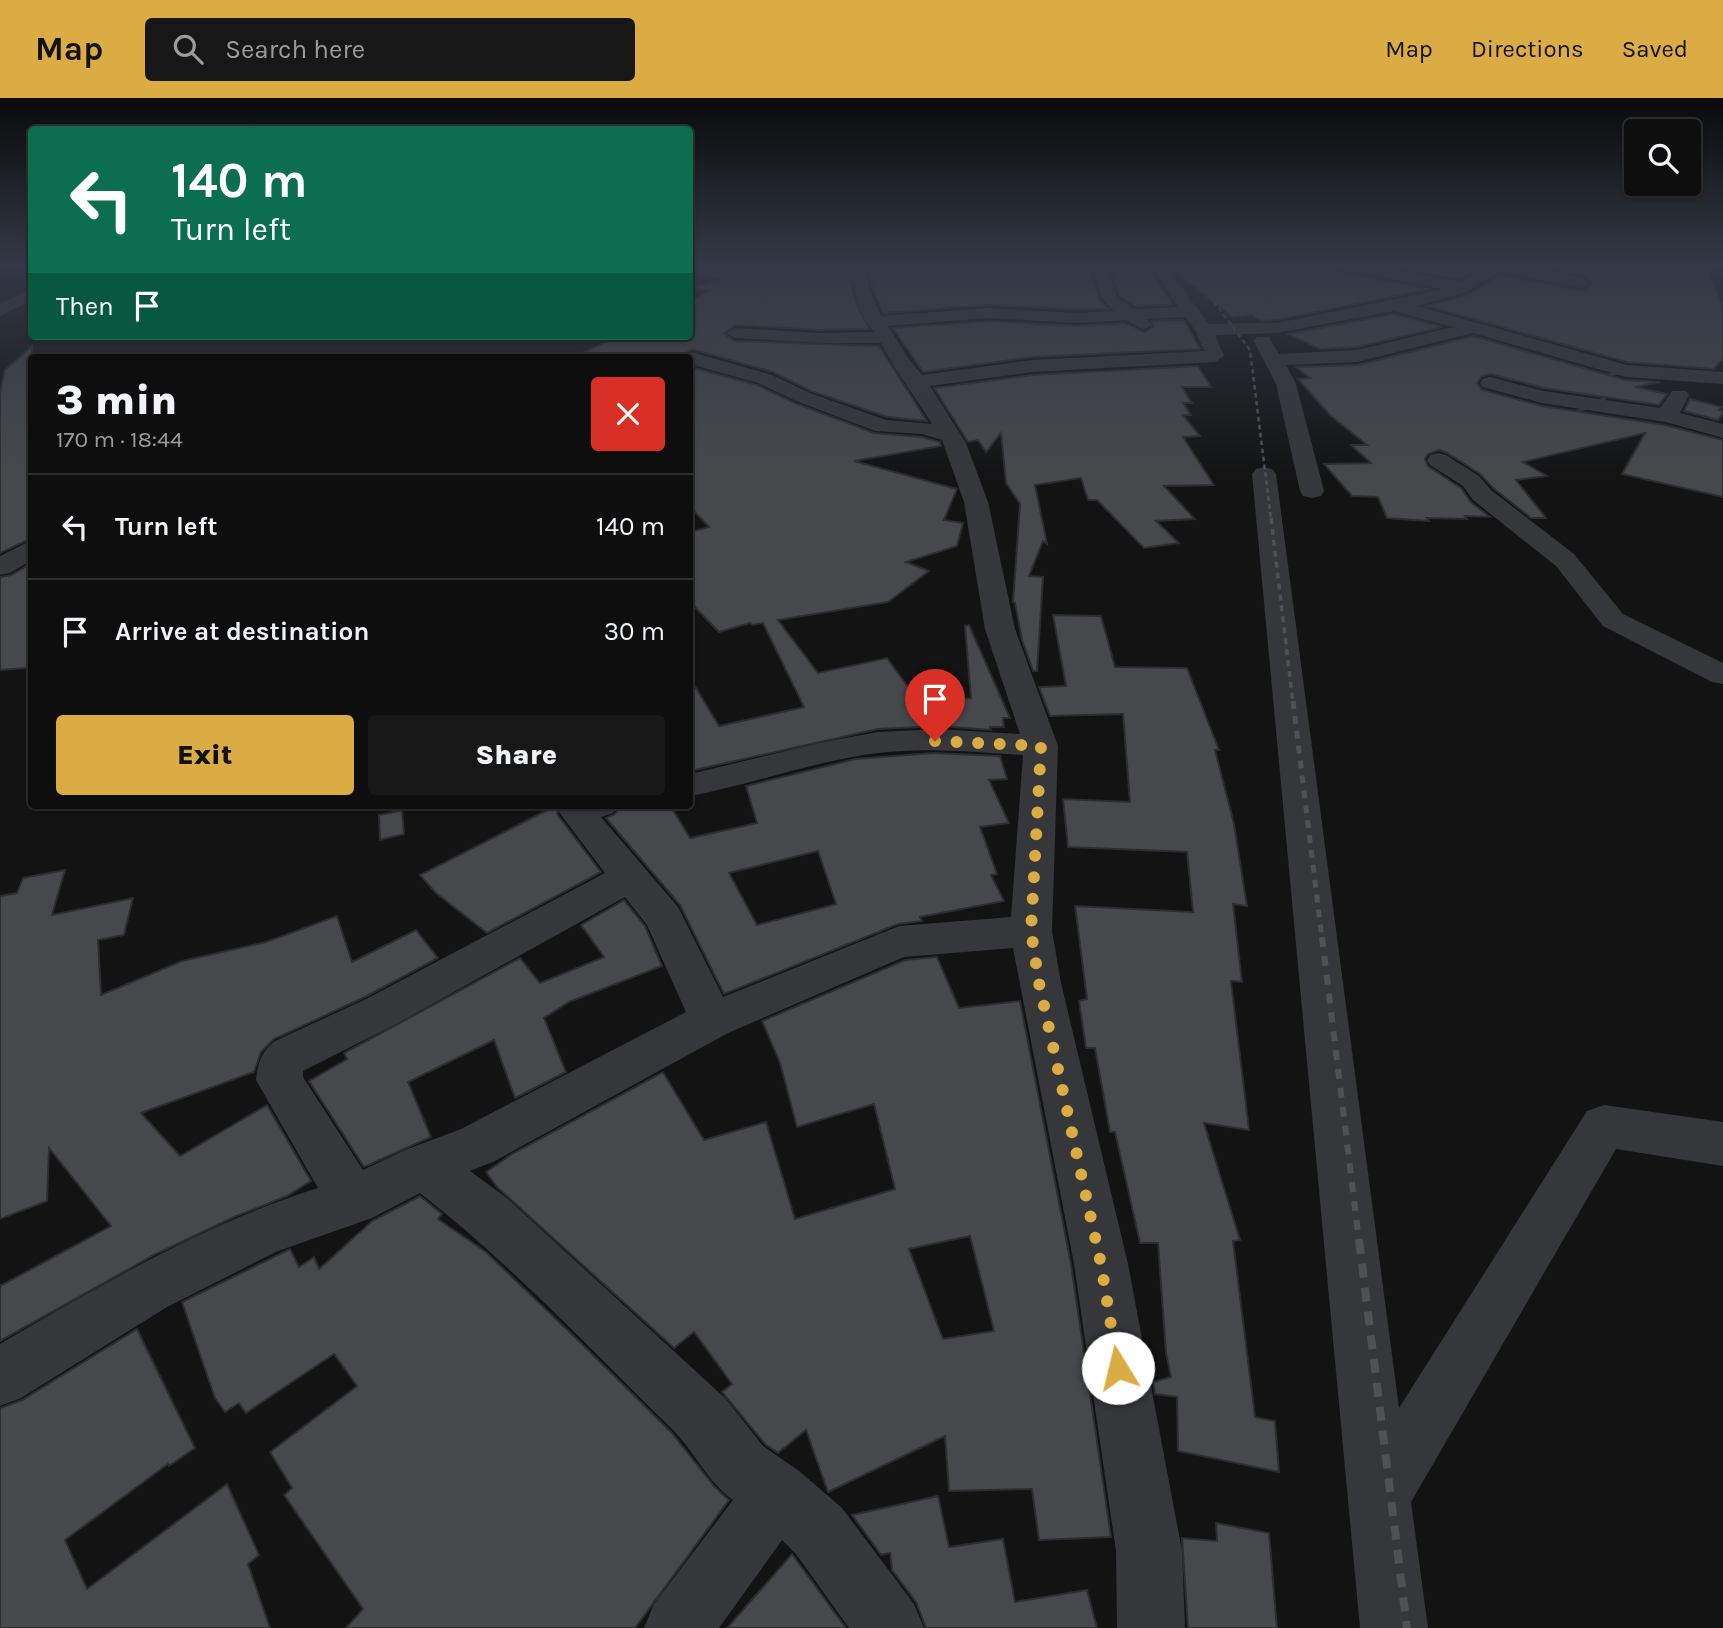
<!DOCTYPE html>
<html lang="en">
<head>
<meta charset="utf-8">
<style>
  :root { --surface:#0e0e0f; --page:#171718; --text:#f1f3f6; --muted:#9b9c9e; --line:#2e2e2f; --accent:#dbac44 }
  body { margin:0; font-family:Karla,sans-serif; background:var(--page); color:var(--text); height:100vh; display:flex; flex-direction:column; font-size:26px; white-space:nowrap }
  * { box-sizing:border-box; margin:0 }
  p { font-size:23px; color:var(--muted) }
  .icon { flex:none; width:38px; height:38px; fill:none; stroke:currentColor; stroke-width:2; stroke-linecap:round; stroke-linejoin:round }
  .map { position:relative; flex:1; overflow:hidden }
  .details { position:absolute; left:28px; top:256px; width:665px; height:455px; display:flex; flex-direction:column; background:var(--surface); border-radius:7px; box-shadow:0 2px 5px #0004,0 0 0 2px var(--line) }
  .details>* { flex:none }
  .top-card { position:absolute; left:28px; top:28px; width:665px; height:214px; border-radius:7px; box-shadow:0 2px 5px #0004,0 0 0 2px var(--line); background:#0b6e4f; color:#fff; overflow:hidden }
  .tools { position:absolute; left:1624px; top:21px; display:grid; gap:14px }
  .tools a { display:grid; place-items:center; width:77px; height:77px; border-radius:7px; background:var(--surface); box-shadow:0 2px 5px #0004,0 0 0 2px var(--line); font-size:35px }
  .pin { position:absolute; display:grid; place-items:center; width:60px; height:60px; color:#fff; margin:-72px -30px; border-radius:50% 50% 50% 0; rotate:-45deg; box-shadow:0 0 7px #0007 }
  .pin .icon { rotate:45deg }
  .me { position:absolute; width:77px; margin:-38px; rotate:351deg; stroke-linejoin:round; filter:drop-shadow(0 0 5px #0008) }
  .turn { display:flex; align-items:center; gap:24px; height:147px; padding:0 28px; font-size:32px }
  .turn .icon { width:91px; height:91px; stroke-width:2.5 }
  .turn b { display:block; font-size:49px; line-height:60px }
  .then { display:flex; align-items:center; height:66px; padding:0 28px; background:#0003; gap:14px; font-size:26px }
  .round { display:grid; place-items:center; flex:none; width:74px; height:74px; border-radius:7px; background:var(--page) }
  .headline { display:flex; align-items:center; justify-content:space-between; height:119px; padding:0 28px }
  h1 { font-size:42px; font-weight:800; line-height:52px }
  .cta { display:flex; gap:14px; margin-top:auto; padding:14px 28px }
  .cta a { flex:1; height:80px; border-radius:7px; background:var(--accent); color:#111; font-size:28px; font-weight:800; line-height:80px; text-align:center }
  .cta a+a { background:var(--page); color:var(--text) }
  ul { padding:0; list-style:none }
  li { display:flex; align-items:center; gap:21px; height:105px; padding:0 28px; border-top:2px solid var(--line) }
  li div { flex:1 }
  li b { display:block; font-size:26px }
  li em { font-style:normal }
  header { display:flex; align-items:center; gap:42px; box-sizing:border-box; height:98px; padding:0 35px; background:var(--accent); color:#111 }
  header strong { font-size:33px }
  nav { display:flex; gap:38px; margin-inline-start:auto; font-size:24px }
  .search { width:490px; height:63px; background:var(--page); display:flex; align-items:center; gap:18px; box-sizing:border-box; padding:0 24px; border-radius:7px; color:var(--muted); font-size:26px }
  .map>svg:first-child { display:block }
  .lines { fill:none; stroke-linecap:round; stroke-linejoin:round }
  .stream { fill:#32393f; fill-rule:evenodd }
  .building { fill:#47484c; stroke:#2d2d30; stroke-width:2; fill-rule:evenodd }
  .minor { fill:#36373b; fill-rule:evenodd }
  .rail-far4 { stroke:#505156; stroke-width:2.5; stroke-dasharray:4.5 3.5; stroke-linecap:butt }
  .rail-far3 { stroke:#505156; stroke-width:3.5; stroke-dasharray:6 5; stroke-linecap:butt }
  .rail-far2 { stroke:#505156; stroke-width:5; stroke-dasharray:8 7; stroke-linecap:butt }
  .rail-far1 { stroke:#505156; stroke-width:6; stroke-dasharray:10 9; stroke-linecap:butt }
  .rail { stroke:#505156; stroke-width:8; stroke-dasharray:14 10; stroke-linecap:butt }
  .route { stroke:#dbac44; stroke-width:12; stroke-dasharray:0 21.6 }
</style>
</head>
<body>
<header>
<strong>Map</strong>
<div class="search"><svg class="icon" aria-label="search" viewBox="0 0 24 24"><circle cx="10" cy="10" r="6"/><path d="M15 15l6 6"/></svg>Search here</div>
<nav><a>Map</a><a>Directions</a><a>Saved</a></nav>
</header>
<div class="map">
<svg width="1723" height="1530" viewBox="0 0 1723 1530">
  <rect width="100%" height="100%" fill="#131314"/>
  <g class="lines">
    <path class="stream" d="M 1625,272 L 1627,274 L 1603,280 L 1597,284 L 1597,291 L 1606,296 L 1606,304 L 1602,307 L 1565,318 L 1565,316 L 1601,303 L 1601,297 L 1592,292 L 1592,283 L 1599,278 Z"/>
  </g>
  <g class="building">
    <path d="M 697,165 L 846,165 L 855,202 L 869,231 L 819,232 L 735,227 L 724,236 L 735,243 L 879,248 L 927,323 L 887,319 L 811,293 L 773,274 L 692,251 L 680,259 L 574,259 L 618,238 L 690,238 L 690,204 L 707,193 L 694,190 L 719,181 L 696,176 Z"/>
    <path d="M 868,165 L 1087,167 L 1100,202 L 1108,211 L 1078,212 L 989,207 L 883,215 L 872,188 Z"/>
    <path d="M 1121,165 L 1146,165 L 1173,207 L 1135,208 L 1119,197 L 1109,168 L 1121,168 Z"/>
    <path d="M 1166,165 L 1323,165 L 1333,173 L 1430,191 L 1277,222 L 1262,223 L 1252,217 L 1232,219 L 1174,172 L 1176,178 Z"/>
    <path d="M 1374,165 L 1470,165 L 1478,170 L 1460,181 Z"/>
    <path d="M 1525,165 L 1638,165 L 1708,173 L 1723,209 L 1723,261 L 1714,271 L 1627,264 L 1427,208 L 1467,197 L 1500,177 L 1583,193 L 1593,186 L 1584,177 Z"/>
    <path d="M 1394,216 L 1442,229 L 1357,249 L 1320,251 L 1288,236 Z"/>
    <path d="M 1184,222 L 1200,251 L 1033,259 L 923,274 L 893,230 L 989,223 L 1078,228 L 1125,225 L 1144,234 L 1153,229 L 1152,223 Z"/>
    <path d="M 1473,238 L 1625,282 L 1660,284 L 1635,289 L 1667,296 L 1659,307 L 1544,290 L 1491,276 L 1482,278 L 1477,285 L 1482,292 L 1542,308 L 1665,327 L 1723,342 L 1723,399 L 1622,376 L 1645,335 L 1523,364 L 1547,378 L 1516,382 L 1546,420 L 1531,420 L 1493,390 L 1480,376 L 1447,355 L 1439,352 L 1428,356 L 1425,361 L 1428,368 L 1461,390 L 1471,404 L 1490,419 L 1465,418 L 1467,421 L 1427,420 L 1429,423 L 1387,420 L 1378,399 L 1352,398 L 1324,366 L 1371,365 L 1351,347 L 1367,347 L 1330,317 L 1298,281 L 1310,280 L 1296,269 L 1358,267 Z"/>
    <path d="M 32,248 L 32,440 L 0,455 L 0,295 L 5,272 Z"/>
    <path d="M 1198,268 L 1211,289 L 1182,289 L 1192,305 L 1183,305 L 1191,317 L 1183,317 L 1200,338 L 1183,339 L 1214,387 L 1164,388 L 1195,421 L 1156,423 L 1179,445 L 1144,450 L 1097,402 L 1088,402 L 1081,380 L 1035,387 L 1047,446 L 1043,443 L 1029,478 L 1043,479 L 1037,573 L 1033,573 L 1022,542 L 1015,505 L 1013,504 L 1020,406 L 1006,385 L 1001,335 L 986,354 L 978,342 L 968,344 L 934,290 L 1033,277 Z"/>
    <path d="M 690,269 L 757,287 L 795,305 L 874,335 L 922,339 L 940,344 L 941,348 L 854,363 L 957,391 L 944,422 L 963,425 L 957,448 L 906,464 L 929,473 L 888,504 L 778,522 L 818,575 L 887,560 L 919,604 L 971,600 L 965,528 L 969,527 L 1010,620 L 1003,620 L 1004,629 L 990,629 L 991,632 L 939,628 L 878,631 L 690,673 L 690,580 L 719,628 L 804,609 L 763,525 L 752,527 L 750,525 L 719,534 L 690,504 L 690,434 L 709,429 L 690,409 Z"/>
    <path d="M 1690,301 L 1722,309 L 1719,312 L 1723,313 L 1723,316 L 1718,322 L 1684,313 Z"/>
    <path d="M 32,465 L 31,561 L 26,570 L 0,572 L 0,479 L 11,477 Z"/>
    <path d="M 1053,517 L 1101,518 L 1115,569 L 1187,570 L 1219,652 L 1215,652 L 1234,726 L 1247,808 L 1233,806 L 1242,884 L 1231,883 L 1249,1032 L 1204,1025 L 1240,1142 L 1233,1143 L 1255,1319 L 1275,1323 L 1279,1374 L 1178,1353 L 1177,1299 L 1155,1296 L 1153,1284 L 1171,1279 L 1166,1255 L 1158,1145 L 1140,1145 L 1115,1034 L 1110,1034 L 1095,950 L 1086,950 L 1079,903 L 1087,901 L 1075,808 L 1193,814 L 1187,754 L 1068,749 L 1063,701 L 1130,704 L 1123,616 L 1050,618 L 1039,589 L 1066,588 Z"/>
    <path d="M 933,655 L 1000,658 L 1007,681 L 989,682 L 1009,725 L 980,729 L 997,776 L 991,777 L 1004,803 L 920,819 L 922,823 L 898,826 L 724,896 L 680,807 L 606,720 L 615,716 L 621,707 L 670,707 L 690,740 L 757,725 L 746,688 L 855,661 ZM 818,753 L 836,806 L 757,827 L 729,775 Z"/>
    <path d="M 557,707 L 560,707 L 557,716 L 601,774 L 487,835 L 436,795 L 420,777 Z"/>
    <path d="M 402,712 L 404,736 L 380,742 L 379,717 Z"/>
    <path d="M 65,772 L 52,817 L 133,800 L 124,837 L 98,842 L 101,897 L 182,863 L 266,844 L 337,818 L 352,864 L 416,832 L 438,860 L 365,899 L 274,941 L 261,954 L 254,974 L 141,1015 L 180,1058 L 267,1007 L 311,1083 L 287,1098 L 234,1119 L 154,1157 L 0,1243 L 0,1188 L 111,1128 L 49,1050 L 47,1103 L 0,1121 L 0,798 L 17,795 L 23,780 Z"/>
    <path d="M 624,802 L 645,828 L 662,868 L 569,904 L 544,920 L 566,974 L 515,1000 L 494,942 L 408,984 L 431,1039 L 364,1069 L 309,983 L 347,961 L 344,955 L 520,860 L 540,885 L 604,859 L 581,827 Z"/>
    <path d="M 937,859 L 959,910 L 1020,903 L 1071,1166 L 1111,1439 L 1039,1442 L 1032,1391 L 949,1393 L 945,1338 L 828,1394 L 806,1332 L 778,1355 L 765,1346 L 722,1294 L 732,1286 L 694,1234 L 674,1250 L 497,1089 L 486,1074 L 512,1056 L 663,974 L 704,1042 L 766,1024 L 795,1121 L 895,1091 L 874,1006 L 797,1029 L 780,965 L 762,923 L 905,862 ZM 970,1138 L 994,1233 L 943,1241 L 909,1151 Z"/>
    <path d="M 420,1098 L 442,1116 L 438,1121 L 486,1154 L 579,1243 L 672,1335 L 714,1388 L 729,1402 L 635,1530 L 346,1530 L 363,1511 L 284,1397 L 292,1390 L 270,1354 L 357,1288 L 334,1256 L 246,1315 L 239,1305 L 225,1314 L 215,1300 L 182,1204 L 290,1151 L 299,1169 L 314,1159 L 319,1171 L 372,1123 Z"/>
    <path d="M 137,1231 L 195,1350 L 169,1368 L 168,1366 L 65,1442 L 87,1491 L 227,1386 L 259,1457 L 248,1466 L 270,1530 L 0,1530 L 0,1310 L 22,1302 Z"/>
    <path d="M 938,1398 L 949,1449 L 1003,1441 L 1015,1504 L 1087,1492 L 1097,1530 L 926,1530 L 916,1504 L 892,1472 L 890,1455 L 881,1457 L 852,1417 Z"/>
    <path d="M 1216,1425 L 1269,1435 L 1277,1530 L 1188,1530 L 1182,1440 L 1217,1443 Z"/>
    <path d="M 792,1456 L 846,1530 L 727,1530 Z"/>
  </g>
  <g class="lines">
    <g class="minor">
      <path d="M 849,165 L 865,165 L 869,189 L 881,218 L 989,210 L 1078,215 L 1114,213 L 1102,201 L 1089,165 L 1105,165 L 1117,199 L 1134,211 L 1178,209 L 1148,165 L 1163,165 L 1209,226 L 1277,225 L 1444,191 L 1333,170 L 1326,165 L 1359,165 L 1460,184 L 1484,170 L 1472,165 L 1511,165 L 1583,180 L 1591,185 L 1583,190 L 1500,174 L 1466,194 L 1417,208 L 1627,267 L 1723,274 L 1723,286 L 1626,279 L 1473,235 L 1357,264 L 1286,267 L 1296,286 L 1324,393 L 1321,398 L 1312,400 L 1303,398 L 1300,393 L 1276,286 L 1254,243 L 1257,239 L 1269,239 L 1279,256 L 1357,252 L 1453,229 L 1394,213 L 1277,235 L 1215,237 L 1224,258 L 1215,264 L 1033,274 L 930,288 L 966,345 L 988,404 L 1015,531 L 1058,648 L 1052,833 L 1061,885 L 1128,1166 L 1182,1453 L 1185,1530 L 1117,1530 L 1116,1453 L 1074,1166 L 1013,850 L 904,859 L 728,935 L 495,1063 L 470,1073 L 508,1101 L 726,1301 L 763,1348 L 799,1373 L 842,1410 L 914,1506 L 924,1530 L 849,1530 L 796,1456 L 782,1442 L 719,1530 L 644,1530 L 654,1506 L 733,1402 C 708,1384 695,1355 674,1333 C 591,1252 511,1166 420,1095 L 372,1120 L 278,1153 L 167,1209 L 21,1300 L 0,1308 L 0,1246 C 103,1186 204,1126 318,1090 L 256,982 C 258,965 261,954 275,943 L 366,901 L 605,775 L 559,714 L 563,707 L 618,707 L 613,715 L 601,719 L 678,809 L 723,899 L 899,828 L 1011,819 L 1023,657 C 975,654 927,649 878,655 C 814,663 753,686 690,698 L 690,676 L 824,644 L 878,634 L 939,631 L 1020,636 L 985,531 L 964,404 L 942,342 L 922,336 L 875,333 L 796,303 L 758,285 L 690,266 L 690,259 L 682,259 L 691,254 L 772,277 L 810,295 L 886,322 L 932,326 C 916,299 895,273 881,245 L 819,245 L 735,240 L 726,235 L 735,230 L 819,235 L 874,234 C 858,215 853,189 849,165 ZM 1185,219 L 1195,232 L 1204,253 L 1033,262 L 922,277 L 908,260 L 888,228 L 989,220 L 1078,225 L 1126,222 L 1143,232 L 1152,227 L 1146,221 ZM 625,799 L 647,827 L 686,914 L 461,1031 L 405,1052 L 363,1072 L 303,979 L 303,973 L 398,925 Z"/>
      <path d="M 32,190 L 32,202 L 0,218 L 0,206 Z"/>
      <path d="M 1490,279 L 1543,293 L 1660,310 L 1672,293 L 1686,293 L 1689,297 L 1680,315 L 1723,326 L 1723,340 L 1666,324 L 1542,305 L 1483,289 L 1480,285 L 1483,281 Z"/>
      <path d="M 1438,355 L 1446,357 L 1479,378 L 1491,392 L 1574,456 L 1623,516 L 1723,565 L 1723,586 L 1712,584 L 1603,528 L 1556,468 L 1473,402 L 1463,388 L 1430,367 L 1427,362 L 1430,357 Z"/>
      <path d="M 1264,369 L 1272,371 L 1276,376 L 1399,1310 L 1587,1013 L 1604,1007 L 1723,1024 L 1723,1068 L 1616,1051 L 1411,1404 L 1428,1530 L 1360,1530 L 1252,376 L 1256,371 Z"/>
      <path d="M 32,442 L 32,462 L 10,475 L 0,477 L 0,458 Z"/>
    </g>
    <path class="rail-far4" d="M 1185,165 L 1250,252 L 1271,421"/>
    <path class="rail-far3" d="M 1271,420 L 1293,605"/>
    <path class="rail-far2" d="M 1293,603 L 1322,841"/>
    <path class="rail-far1" d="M 1322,839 L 1359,1143"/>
    <path class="rail" d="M 1359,1142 L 1407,1530"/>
  </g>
  <linearGradient id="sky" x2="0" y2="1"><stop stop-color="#0a0a0b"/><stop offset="0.44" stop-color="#333945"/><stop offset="1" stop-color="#333945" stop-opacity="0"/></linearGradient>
  <rect width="1723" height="379" fill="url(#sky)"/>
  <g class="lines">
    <path class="route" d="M 935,643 L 1041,648 L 1031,833 L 1039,885 L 1101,1166 L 1118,1270"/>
  </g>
</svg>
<div class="tools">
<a><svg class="icon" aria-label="search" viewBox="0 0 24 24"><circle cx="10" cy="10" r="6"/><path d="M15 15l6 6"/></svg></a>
</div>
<div class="pin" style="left:935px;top:643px;background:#d93025"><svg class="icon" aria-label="arrive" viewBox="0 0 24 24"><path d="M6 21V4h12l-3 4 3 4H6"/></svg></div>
<svg class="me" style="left:1118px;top:1270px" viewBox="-20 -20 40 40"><circle r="19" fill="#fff"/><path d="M0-13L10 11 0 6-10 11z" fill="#dbac44"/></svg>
<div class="top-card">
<div class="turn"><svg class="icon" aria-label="left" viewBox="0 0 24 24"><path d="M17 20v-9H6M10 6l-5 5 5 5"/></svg><div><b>140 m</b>Turn left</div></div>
<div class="then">Then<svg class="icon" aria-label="arrive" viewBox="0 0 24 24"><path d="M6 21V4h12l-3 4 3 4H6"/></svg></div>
</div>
<section class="details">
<div class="headline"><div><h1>3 min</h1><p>170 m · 18:44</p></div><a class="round" style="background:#d93025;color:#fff"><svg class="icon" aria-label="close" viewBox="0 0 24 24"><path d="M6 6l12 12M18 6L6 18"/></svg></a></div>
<ul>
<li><svg class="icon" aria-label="left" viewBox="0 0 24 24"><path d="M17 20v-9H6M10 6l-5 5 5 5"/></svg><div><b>Turn left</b></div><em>140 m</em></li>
<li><svg class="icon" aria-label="arrive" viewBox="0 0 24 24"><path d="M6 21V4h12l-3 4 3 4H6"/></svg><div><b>Arrive at destination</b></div><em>30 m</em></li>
</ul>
<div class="cta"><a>Exit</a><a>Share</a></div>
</section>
</div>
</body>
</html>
